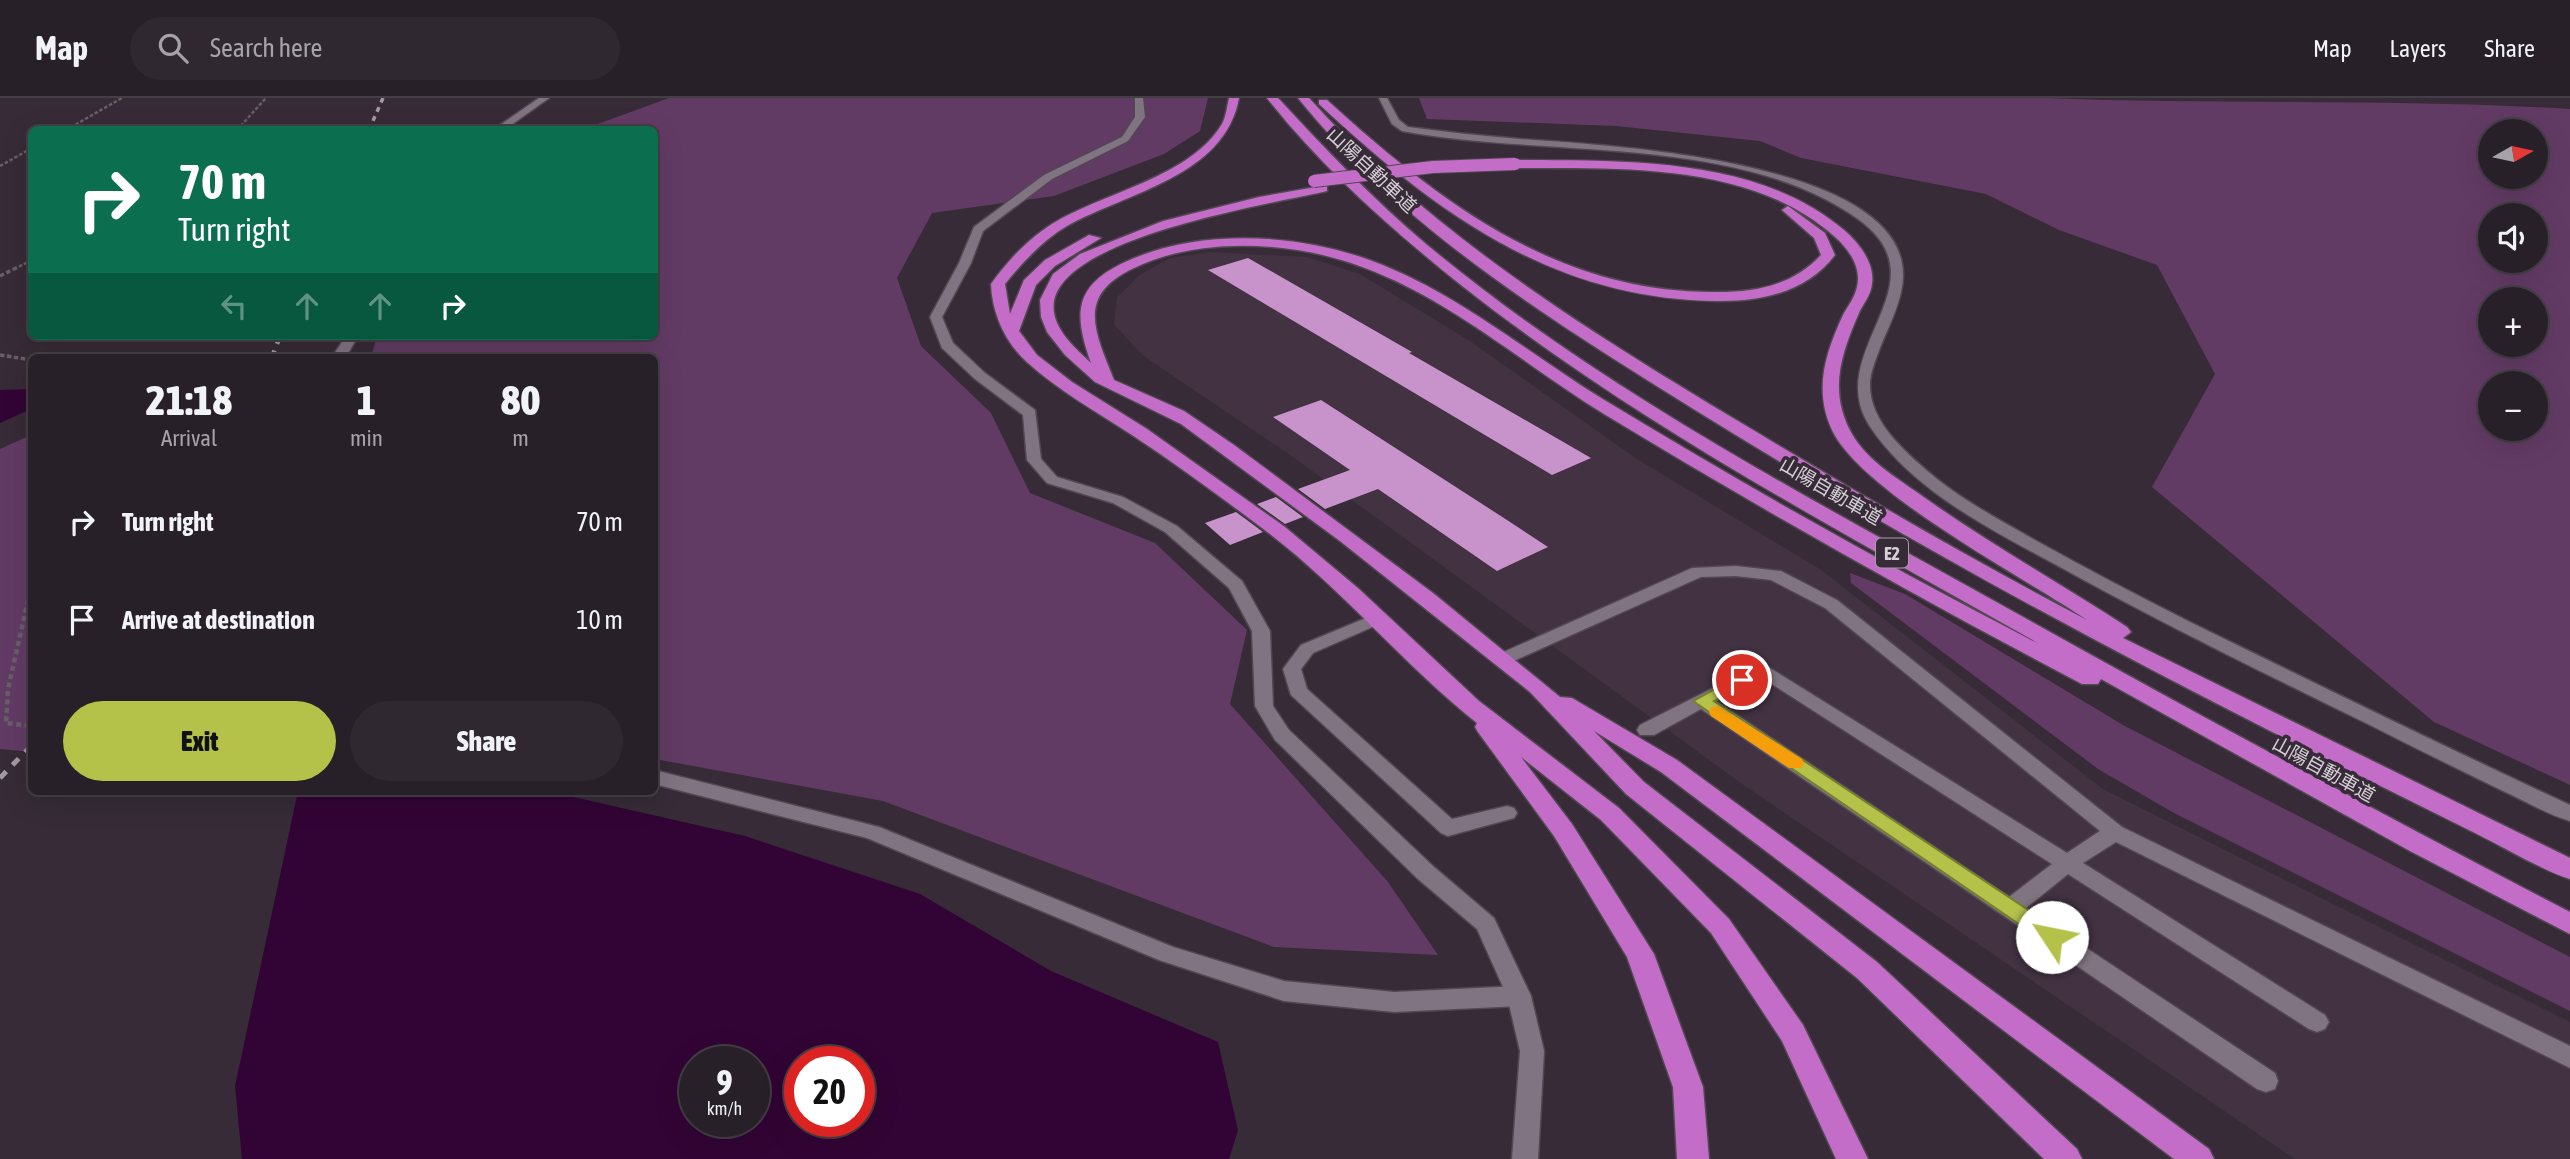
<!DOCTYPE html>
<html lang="en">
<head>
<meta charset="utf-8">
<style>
  :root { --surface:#282028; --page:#302830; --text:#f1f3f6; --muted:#a5a3a8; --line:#443e45; --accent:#b5c24a }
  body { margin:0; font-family:"Asap Condensed","Noto Sans JP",sans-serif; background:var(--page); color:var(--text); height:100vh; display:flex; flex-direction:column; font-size:26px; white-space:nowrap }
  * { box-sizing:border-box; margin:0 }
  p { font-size:23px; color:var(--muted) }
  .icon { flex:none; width:38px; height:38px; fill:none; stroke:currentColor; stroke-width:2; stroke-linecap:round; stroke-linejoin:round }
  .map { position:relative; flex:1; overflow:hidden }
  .sheet { position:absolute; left:28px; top:256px; width:630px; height:441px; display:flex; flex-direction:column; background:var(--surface); border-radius:10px; box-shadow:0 7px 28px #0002,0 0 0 2px var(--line) }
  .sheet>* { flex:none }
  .banner { position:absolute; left:28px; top:28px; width:630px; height:214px; border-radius:10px; box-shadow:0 7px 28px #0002,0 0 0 2px var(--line); background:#0b6e4f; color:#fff; overflow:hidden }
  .needle { width:46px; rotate:81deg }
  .fabs { position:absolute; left:2478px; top:21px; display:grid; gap:14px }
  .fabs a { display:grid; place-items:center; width:70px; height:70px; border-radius:50%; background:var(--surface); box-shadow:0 7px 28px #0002,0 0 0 2px var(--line); font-size:35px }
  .speed { position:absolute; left:679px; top:948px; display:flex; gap:14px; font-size:35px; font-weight:700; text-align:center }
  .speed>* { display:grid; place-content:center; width:91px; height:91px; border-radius:50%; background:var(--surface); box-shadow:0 7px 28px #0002,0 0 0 2px var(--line); line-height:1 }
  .speed small { font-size:18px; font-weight:400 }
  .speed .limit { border:10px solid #d22; background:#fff; color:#111 }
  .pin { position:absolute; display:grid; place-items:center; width:60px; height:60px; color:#fff; margin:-30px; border:4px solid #fff; border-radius:50%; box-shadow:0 2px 7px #0007 }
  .me { position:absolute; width:77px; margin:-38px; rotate:304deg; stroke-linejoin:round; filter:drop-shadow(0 0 5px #0008) }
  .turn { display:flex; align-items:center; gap:24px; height:147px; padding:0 35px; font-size:32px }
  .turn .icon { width:91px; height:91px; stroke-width:2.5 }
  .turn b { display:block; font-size:49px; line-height:60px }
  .lanes { display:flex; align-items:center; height:66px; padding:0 35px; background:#0003; justify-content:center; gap:35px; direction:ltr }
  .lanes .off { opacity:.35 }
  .eta { display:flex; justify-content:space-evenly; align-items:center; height:119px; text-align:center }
  .eta b { font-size:42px; font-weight:800; line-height:49px }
  .action { display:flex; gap:14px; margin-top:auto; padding:14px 35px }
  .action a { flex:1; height:80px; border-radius:42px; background:var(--accent); color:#111; font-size:28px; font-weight:800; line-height:80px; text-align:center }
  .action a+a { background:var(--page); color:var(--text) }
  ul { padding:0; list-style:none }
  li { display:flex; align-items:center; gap:21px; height:98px; padding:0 35px }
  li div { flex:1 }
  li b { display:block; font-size:26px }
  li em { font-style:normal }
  header { display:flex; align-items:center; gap:42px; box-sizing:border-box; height:98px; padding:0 35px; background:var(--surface); border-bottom:2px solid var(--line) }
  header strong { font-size:33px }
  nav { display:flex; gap:38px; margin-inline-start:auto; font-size:24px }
  .search { width:490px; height:63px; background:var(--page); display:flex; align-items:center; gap:18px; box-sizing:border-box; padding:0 24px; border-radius:38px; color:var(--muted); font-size:26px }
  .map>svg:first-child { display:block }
  .built { fill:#423242 }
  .green { fill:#623b64; fill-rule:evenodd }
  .water { fill:#320435; fill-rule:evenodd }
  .building { fill:#c893ca }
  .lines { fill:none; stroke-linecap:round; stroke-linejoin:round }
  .lane-casing { stroke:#514852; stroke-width:3 }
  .street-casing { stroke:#514852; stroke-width:3 }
  .secondary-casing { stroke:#514852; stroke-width:3 }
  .highway-casing { stroke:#514852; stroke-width:3 }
  .path-far2 { stroke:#685e68; stroke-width:2.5; stroke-dasharray:3.5 2; stroke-linecap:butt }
  .path-far1 { stroke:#685e68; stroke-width:3.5; stroke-dasharray:4.5 2.5; stroke-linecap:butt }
  .path { stroke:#685e68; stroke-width:4.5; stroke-dasharray:5 3.5; stroke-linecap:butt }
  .lane { fill:#817482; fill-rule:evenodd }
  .street { fill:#817482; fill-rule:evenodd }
  .secondary { fill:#817482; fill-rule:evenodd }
  .highway { fill:#c36dc8; fill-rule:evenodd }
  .rail-far2 { stroke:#a29aa3; stroke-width:3.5; stroke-dasharray:5 5; stroke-linecap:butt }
  .rail-far1 { stroke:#a29aa3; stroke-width:4.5; stroke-dasharray:7 7; stroke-linecap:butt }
  .rail { stroke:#a29aa3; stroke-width:5; stroke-dasharray:9 9; stroke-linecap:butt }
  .highway-bridge-casing { stroke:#514852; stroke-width:14; stroke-linecap:butt }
  .highway-bridge { stroke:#c36dc8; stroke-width:12 }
  .route { fill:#b5c24a; stroke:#767e30; stroke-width:2 }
  .slow { fill:#f59e0b }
  .labels { text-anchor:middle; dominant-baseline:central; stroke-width:7; stroke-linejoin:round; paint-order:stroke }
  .shield { fill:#362b36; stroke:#a69ea7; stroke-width:2 }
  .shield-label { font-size:18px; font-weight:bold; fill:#d6cfd7 }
  .street-label { font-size:19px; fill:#d6cfd7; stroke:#362b36 }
</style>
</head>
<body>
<header>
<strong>Map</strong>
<div class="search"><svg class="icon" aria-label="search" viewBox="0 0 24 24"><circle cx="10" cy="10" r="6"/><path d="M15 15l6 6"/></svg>Search here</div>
<nav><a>Map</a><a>Layers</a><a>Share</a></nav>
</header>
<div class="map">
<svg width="2570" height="1061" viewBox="0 0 2570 1061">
  <rect width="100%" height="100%" fill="#362b36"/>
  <path class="built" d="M 1211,154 L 1307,159 L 1360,176 L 1470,243 L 1637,361 L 1820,471 L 2103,691 L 2570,924 L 2570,1061 L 2295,1061 L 1742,686 L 1293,359 L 1142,257 L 1114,226 L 1117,199 L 1141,176 L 1170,160 Z"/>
  <g class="green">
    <path d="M 669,0 L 1208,0 L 1200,33 L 1164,56 L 1054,98 L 932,115 L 897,180 L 921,248 L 991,315 L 1030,395 L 1155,445 L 1247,532 L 1230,606 L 1388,784 L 1438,857 L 1274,849 L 883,703 L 655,661 L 654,259 L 371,259 L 377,238 L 654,238 L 654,32 L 518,31 L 521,29 L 595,27 Z"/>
    <path d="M 1419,0 L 2045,0 C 2219,7 2396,0 2570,11 L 2570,687 L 2434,624 L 2152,389 L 2215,276 L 2157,167 L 2059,132 L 1986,96 L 1801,60 L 1760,43 L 1616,28 L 1427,21 ZM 2490,33 L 2536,33 L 2536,79 L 2490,79 ZM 2490,117 L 2536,117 L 2536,163 L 2490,163 ZM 2490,201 L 2536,201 L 2536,247 L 2490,247 ZM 2490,285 L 2536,285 L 2536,331 L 2490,331 Z"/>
    <path d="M 31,337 L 32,337 L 31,654 L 0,651 L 0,351 Z"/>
    <path d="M 1850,475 L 1905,496 L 2123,627 L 2570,859 L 2570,913 L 2174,715 L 2098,671 L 1851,485 Z"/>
  </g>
  <g class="water">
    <path d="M 31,291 L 31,311 L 0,325 L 0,292 Z"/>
    <path d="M 298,693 L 547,693 L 745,738 L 920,796 L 1051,873 L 1218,944 L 1238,1032 L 1229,1061 L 242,1061 L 235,988 ZM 695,964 L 754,964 L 754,1024 L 695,1024 ZM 800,964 L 859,964 L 859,1024 L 800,1024 Z"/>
  </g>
  <g class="building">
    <path d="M 1248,160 L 1412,254 L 1409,255 L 1591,360 L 1552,377 L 1208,172 Z"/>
    <path d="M 1321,302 L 1507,422 L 1548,449 L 1497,473 L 1378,391 L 1325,411 L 1298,391 L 1350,372 L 1273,319 Z"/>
    <path d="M 1276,399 L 1303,419 L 1285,426 L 1257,406 Z"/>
    <path d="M 1236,414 L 1251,425 L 1263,434 L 1230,447 L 1205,425 Z"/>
  </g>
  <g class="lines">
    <defs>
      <g id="lane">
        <path d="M 1736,468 L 1781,473 L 1837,502 L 2122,729 L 2570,948 L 2570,970 L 2116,744 L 2083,765 L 2325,917 L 2329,924 L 2325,931 L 2317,934 L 2309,931 L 2068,776 L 2026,810 L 2275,975 L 2278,983 L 2275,991 L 2266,994 L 2257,991 L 1701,611 L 1654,637 L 1640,637 L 1637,632 L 1640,627 L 1762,565 L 2067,755 L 2100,733 L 1825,510 L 1771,482 L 1736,478 L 1701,479 L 1509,565 L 1503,567 L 1494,561 L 1497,557 L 1692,470 ZM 1761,579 L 2052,766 L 2009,799 L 1716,603 Z"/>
        <path d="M 1378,515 L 1387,520 L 1384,524 L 1313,555 L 1301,571 L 1307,591 L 1452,721 L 1507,708 L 1514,710 L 1517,715 L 1514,720 L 1448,738 L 1441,735 L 1291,597 L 1283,571 L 1301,547 Z"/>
      </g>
      <g id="street">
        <path d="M 1135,0 L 1143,0 L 1145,19 L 1128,43 L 1052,81 L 983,133 L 971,165 L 942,219 L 953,245 L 985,275 L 1035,312 L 1041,361 L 1057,379 L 1123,399 L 1177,428 L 1242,483 L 1270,533 L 1273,608 L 1289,632 L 1434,769 L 1494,820 L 1531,898 L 1544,953 L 1538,1061 L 1512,1061 L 1520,953 L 1507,898 L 1477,831 L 1418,781 L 1275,642 L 1255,608 L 1252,533 L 1229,490 L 1165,434 L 1113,405 L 1047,385 L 1027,362 L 1023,317 L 975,281 L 942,250 L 930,219 L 959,165 L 974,129 L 1044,77 L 1122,39 L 1135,19 Z"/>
        <path d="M 1379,0 L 1387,0 L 1399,22 L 1408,29 C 1445,34 1482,38 1520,41 C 1599,47 1932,61 1901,194 C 1897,213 1887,232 1880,250 C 1876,261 1870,274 1870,286 C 1869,326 1910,358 1937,381 C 1966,404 2000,422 2033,441 C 2085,470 2138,498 2192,525 C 2317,586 2443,648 2570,707 L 2570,723 C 2546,716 2524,702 2501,692 C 2458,671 2415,650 2372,628 C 2268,577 2163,526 2062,470 C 1994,433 1913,394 1869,327 C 1822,252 1947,185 1858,121 C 1738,35 1542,60 1402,33 L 1392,26 Z"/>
      </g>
      <g id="secondary">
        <path d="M 539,0 L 549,0 L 504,32 L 493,32 Z"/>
        <path d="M 346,238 L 358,238 L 346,259 L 332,259 Z"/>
        <path d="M 654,672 L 879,729 L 1173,849 L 1284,883 L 1394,894 L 1519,888 L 1527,891 L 1531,898 L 1527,905 L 1519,908 L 1394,914 L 1284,903 L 1159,862 L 867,740 L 654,686 Z"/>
      </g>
      <g id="highway">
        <path d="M 1229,0 L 1239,0 C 1225,78 1128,94 1067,128 C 1043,142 1022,165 1005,186 L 1010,216 L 1024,182 L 1045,162 L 1089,137 L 1101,140 L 1055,168 L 1036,187 L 1019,233 L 1037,257 L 1072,284 L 1147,331 L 1285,429 L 1359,491 L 1479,603 L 1619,710 L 1729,821 L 1803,927 L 1868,1061 L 1836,1061 L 1782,943 L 1711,835 L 1601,722 L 1521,659 L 1572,726 L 1654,856 L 1703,989 L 1709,1061 L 1677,1061 L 1673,989 L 1627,859 L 1554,738 L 1478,634 L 1475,629 L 1477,625 C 1404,567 1344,493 1270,436 C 1225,402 1179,368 1132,337 C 1097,314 1059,293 1028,265 C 1005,245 992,215 991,186 C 1008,162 1031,138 1057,123 C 1107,94 1191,78 1222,26 C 1226,19 1227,8 1229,0 Z"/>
        <path d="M 1267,0 L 1278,0 C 1325,51 1373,101 1426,146 C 1594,286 1789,389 1980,495 C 2175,604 2371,711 2570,814 L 2570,836 L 2410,753 L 2101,581 L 2098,586 L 2082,586 C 1920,501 1761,411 1604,316 C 1521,265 1445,196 1351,165 C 1285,143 1196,139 1132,171 C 1076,198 1095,234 1114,282 L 1184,313 L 1234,347 L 1433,495 L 1560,599 L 1572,600 L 1677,662 L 2209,1051 L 2214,1061 L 2174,1061 L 1661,674 L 1594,633 L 1644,684 L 1877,864 L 2077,1051 L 2082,1061 L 2044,1061 L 1857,880 L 1626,696 L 1530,594 L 1340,443 L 1181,326 L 1095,284 L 1065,257 L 1047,234 L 1041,219 L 1040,202 L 1053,176 L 1080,156 L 1163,123 L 1259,99 L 1327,87 L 1327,93 C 1271,106 1066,138 1054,203 C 1050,229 1074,249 1091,265 C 1074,217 1073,189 1123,165 C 1194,131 1288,135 1361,159 C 1450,189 1522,251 1601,300 C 1746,388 1894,472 2045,549 C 1846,436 1641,329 1461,187 C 1391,131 1322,70 1267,0 Z"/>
        <path d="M 1298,0 L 1309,0 C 1431,135 1583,230 1738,323 C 1853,392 1968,460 2087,522 C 2025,480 1865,396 1833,334 C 1813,293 1825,256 1843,217 C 1848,208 1855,199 1857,189 C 1862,169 1848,150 1834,138 C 1750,64 1621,70 1515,70 L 1509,66 L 1515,62 C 1623,63 1757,58 1844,132 C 1859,145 1875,165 1872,186 C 1871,197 1863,206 1859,215 C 1841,256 1828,294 1852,336 C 1866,361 1895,379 1918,395 C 1986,444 2058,484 2127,529 L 2131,534 L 2123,540 L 2570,760 L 2570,781 C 2537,770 2506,750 2475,735 C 2412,704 2349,672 2286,641 C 2086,540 1890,433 1700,315 C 1556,225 1405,133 1298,0 Z"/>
        <path d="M 1319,2 L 1327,2 C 1437,102 1554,193 1710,194 C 1752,195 1791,189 1821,157 L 1814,140 L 1782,112 L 1788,108 L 1825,135 L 1835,157 C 1807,194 1761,204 1716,203 C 1552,201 1435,114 1319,6 Z"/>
      </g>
    </defs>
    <use href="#lane" class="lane-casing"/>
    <use href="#street" class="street-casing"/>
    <use href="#secondary" class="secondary-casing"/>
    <use href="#highway" class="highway-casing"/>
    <g class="path-far2">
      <path d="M 66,32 L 122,0"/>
      <path d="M 237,32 L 266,0"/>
      <path d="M 0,68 L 32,50"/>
      <path d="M 14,171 L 32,162"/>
    </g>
    <g class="path-far1">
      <path d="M 0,178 L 18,169"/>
      <path d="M 0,257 L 32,262"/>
    </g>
    <path class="path" d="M 32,485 L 8,591 L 6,625 L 32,628"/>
    <use href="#lane" class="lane"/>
    <use href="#street" class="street"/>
    <use href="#secondary" class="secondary"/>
    <use href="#highway" class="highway"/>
    <path class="rail-far2" d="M 369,32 L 383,0"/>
    <path class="rail-far1" d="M 272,259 L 280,238"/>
    <path class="rail" d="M 0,680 L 32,647"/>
    <defs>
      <path id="highway-bridge" d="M 1314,83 L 1433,69 L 1515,66"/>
    </defs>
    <use href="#highway-bridge" class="highway-bridge-casing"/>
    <use href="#highway-bridge" class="highway-bridge"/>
  </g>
  <path class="route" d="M 1742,576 L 1748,578 L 1748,586 L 1714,603 L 2060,833 L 2063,839 L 2060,844 L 2045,844 L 1693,603 Z"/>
  <path class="slow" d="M 1718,608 L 1802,661 L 1804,666 L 1802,670 L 1789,670 L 1711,618 L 1709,614 L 1711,609 Z"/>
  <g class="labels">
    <rect class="shield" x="1876" y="440.5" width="32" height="29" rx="5"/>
    <g class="shield-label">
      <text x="1892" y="455">E2</text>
    </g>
    <g class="street-label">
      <text transform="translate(1372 72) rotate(43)">山陽自動車道</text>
      <text transform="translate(1831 393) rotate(30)">山陽自動車道</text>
      <text transform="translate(2324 671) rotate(29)">山陽自動車道</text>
    </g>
  </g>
</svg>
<div class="fabs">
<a><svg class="needle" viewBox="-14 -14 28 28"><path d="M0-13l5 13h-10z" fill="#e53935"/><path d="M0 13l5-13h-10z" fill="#a5a3a8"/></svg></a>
<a><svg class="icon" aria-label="sound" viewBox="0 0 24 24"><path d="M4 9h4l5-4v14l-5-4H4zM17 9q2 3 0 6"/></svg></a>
<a>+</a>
<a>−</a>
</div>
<div class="speed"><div>9<small>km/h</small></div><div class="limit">20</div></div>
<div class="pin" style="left:1742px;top:582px;background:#d93025"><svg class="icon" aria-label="arrive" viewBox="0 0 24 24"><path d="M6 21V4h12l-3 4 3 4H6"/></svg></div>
<svg class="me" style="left:2052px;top:839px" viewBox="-20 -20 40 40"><circle r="19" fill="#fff"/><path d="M0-13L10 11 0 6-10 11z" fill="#b5c24a"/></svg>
<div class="banner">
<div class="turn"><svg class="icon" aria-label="right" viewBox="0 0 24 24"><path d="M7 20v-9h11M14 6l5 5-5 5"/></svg><div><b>70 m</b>Turn right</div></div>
<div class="lanes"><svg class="icon off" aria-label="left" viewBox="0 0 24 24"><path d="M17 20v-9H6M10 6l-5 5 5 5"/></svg><svg class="icon off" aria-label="ahead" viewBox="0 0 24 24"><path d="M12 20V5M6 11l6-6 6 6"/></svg><svg class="icon off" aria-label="ahead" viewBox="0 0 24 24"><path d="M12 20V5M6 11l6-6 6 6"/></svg><svg class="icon" aria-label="right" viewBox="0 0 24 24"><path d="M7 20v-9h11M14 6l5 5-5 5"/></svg></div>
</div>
<section class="sheet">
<div class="eta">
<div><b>21:18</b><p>Arrival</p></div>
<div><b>1</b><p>min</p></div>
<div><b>80</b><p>m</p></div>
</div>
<ul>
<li><svg class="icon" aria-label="right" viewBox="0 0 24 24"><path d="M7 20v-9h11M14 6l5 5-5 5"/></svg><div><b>Turn right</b></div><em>70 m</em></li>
<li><svg class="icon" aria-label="arrive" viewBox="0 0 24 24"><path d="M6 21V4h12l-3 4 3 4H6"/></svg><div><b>Arrive at destination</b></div><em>10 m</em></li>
</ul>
<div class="action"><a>Exit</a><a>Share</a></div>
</section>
</div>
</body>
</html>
